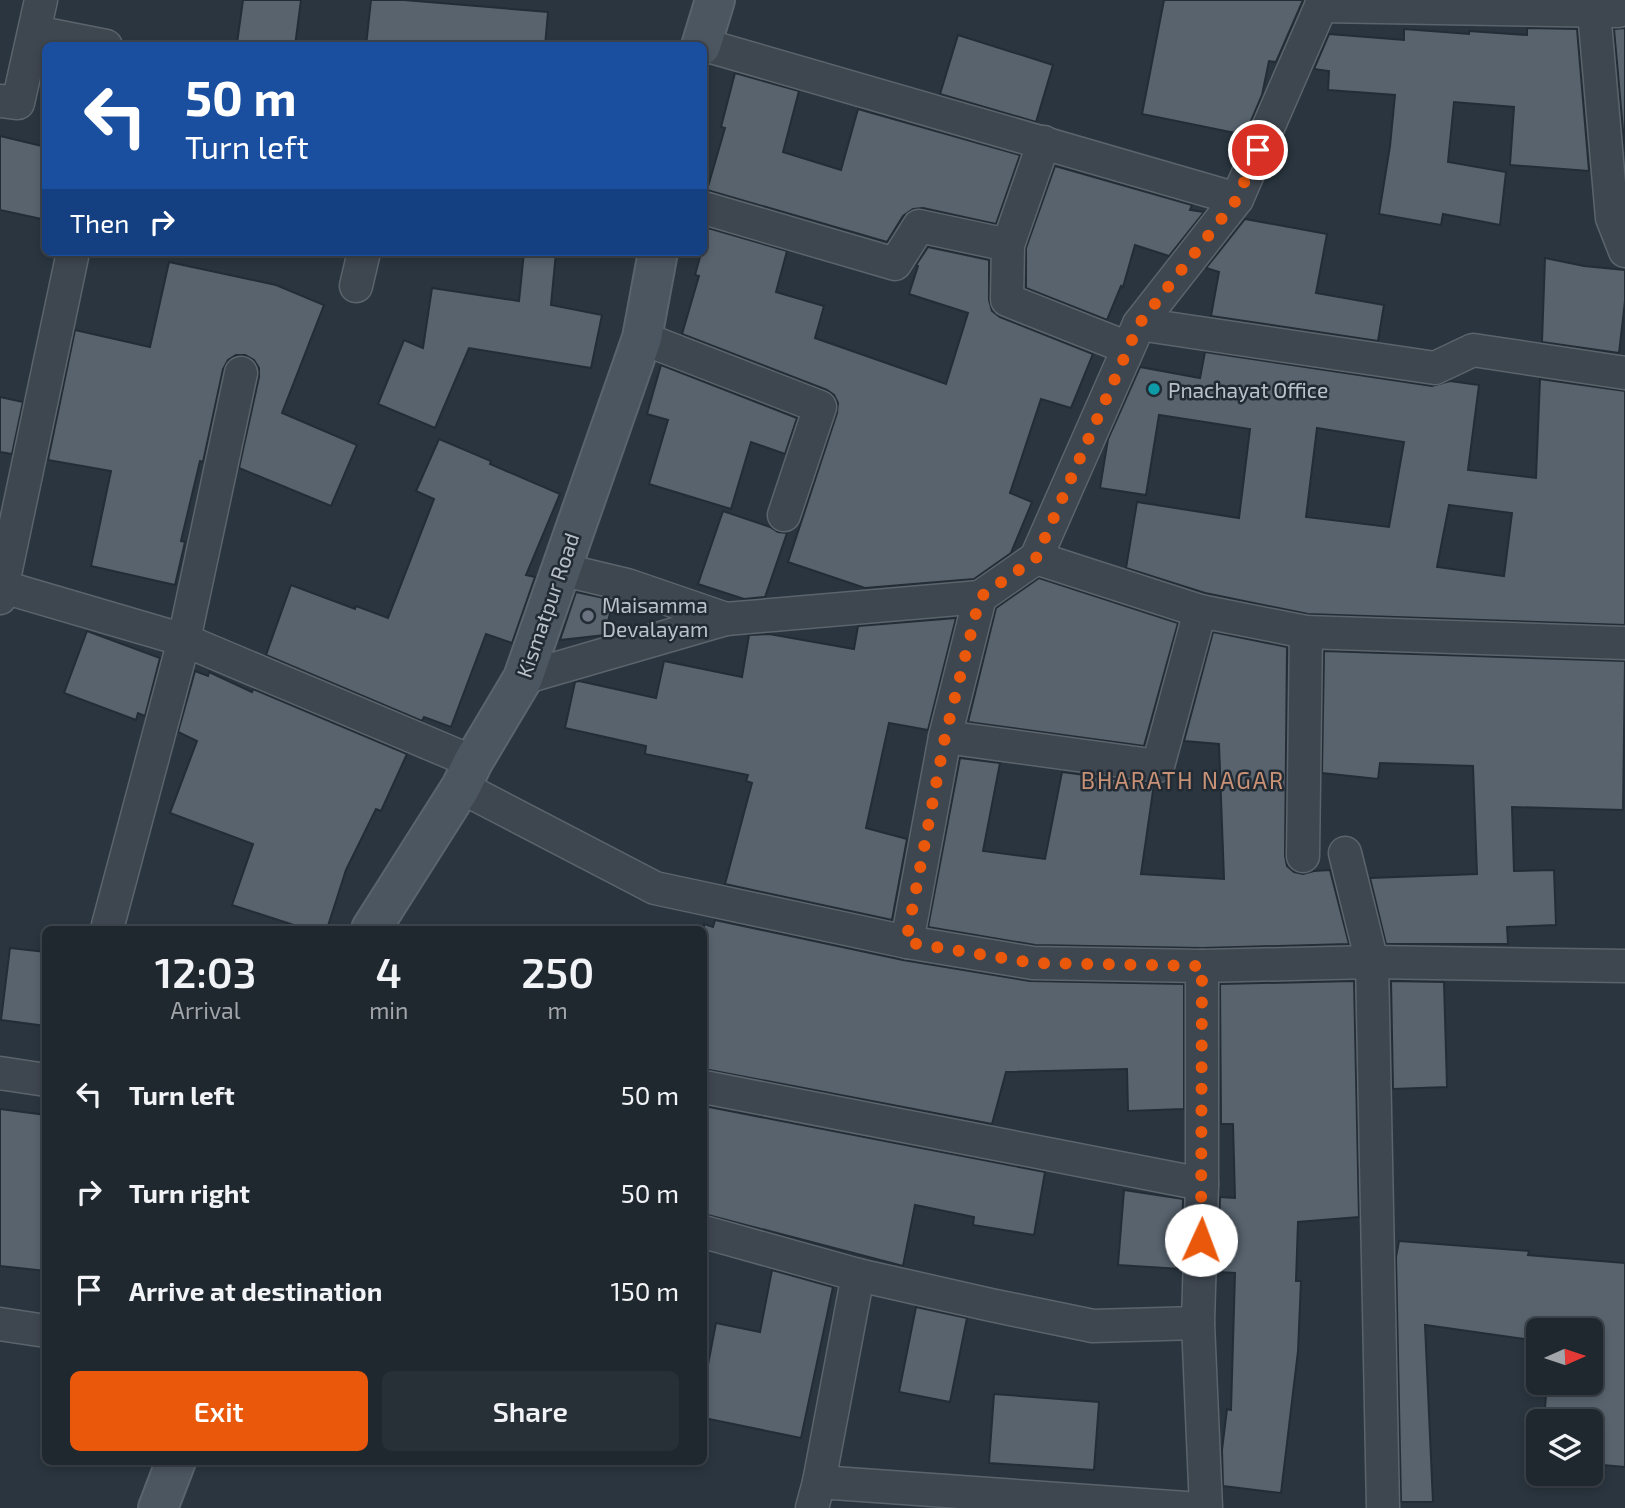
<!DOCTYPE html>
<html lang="en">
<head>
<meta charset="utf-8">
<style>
  :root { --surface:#20282f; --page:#283037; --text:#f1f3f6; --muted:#a2a6aa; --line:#3d444b; --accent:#ea580c }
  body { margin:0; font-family:"Exo 2",sans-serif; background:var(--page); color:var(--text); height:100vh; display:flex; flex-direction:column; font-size:26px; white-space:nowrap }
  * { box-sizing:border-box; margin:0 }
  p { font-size:23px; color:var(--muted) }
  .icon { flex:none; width:38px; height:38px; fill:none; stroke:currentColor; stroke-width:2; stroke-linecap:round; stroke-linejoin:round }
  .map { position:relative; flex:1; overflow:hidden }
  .panel { position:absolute; left:42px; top:926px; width:665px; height:539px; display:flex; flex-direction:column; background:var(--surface); border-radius:10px; box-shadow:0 4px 10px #0003,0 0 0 2px var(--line) }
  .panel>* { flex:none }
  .guide { position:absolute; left:42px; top:42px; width:665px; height:214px; border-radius:10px; box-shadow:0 4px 10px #0003,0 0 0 2px var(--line); background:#1a4fa0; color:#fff; overflow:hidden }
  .needle { width:46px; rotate:87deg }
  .tools { position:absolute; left:1526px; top:1318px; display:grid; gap:14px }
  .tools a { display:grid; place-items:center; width:77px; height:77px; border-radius:10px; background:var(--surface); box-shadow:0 4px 10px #0003,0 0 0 2px var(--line); font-size:35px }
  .pin { position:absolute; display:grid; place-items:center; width:60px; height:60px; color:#fff; margin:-30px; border:4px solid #fff; border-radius:50%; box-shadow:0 2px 7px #0007 }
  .me { position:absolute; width:77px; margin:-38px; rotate:2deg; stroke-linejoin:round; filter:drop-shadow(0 0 5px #0008) }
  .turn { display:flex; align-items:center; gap:24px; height:147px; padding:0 28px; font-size:32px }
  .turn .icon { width:91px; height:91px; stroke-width:2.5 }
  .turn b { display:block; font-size:49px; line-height:60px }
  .then { display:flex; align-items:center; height:66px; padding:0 28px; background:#0003; gap:14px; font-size:26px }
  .eta { display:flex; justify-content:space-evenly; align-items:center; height:119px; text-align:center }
  .eta b { font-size:42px; font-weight:600; line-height:49px }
  .action { display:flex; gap:14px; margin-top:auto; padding:14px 28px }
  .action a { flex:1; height:80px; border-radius:10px; background:var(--accent); color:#fff; font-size:28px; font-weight:600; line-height:80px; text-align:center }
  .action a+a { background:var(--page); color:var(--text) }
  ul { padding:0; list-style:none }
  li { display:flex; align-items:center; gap:21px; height:98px; padding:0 28px }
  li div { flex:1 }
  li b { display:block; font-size:26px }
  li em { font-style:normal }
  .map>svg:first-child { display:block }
  .building { fill:#58636e; stroke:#242d36; stroke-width:2; fill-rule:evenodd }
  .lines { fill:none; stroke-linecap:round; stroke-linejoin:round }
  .street-casing { stroke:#5b646c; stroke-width:35 }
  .secondary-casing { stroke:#5b646c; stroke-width:42 }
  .street { stroke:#3e464f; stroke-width:32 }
  .secondary { stroke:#4c5661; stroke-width:38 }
  .route { stroke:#ea580c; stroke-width:12; stroke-dasharray:0 21.6 }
  .culture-dot { fill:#0f9aa8; stroke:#222b34; stroke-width:2.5 }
  .worship-dot { fill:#6b7280; stroke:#222b34; stroke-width:2.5 }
  .labels { text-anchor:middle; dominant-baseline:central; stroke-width:5; stroke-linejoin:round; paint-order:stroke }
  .poi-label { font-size:21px; fill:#bac1c9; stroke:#222b34; text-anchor:start }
  .street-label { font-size:21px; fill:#bac1c9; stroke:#222b34 }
  .neighbourhood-label { font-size:23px; letter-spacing:2px; fill:#c99276; stroke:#222b34 }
</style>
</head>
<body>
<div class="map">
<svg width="1625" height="1508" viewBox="0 0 1625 1508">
  <rect width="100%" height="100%" fill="#2a353f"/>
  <g class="building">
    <path d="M 243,0 L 301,0 L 295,46 L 258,46 L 237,43 Z"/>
    <path d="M 371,0 L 404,0 L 548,12 L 545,46 L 366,46 Z"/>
    <path d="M 1164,0 L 1303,0 L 1276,62 L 1269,61 L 1262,95 L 1245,135 L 1142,114 Z"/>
    <path d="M 1527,28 L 1577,29 L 1589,171 L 1510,165 L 1514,107 L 1454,102 L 1448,162 L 1506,172 L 1500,225 L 1443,214 L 1441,225 L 1379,214 L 1390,146 L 1395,95 L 1328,90 L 1329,71 L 1314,69 L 1329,34 L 1404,40 L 1404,29 L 1469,34 L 1469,31 L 1527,35 Z"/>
    <path d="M 1625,28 L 1625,152 L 1614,29 Z"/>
    <path d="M 958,35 L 1053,65 L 1036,122 L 940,94 Z"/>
    <path d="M 735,73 L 799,91 L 783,152 L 841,170 L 858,109 L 1020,155 L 996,224 L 923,208 L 913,209 L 903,216 L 887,242 L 707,190 L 725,128 L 721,127 Z"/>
    <path d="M 0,136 L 46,147 L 46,220 L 0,210 Z"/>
    <path d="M 1055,166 L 1192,205 L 1190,210 L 1204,212 L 1169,256 L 1135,245 L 1123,287 L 1121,286 L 1107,320 L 1026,288 L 1026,248 Z"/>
    <path d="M 1245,219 L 1327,234 L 1316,293 L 1384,305 L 1378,341 L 1211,316 L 1219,272 L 1206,268 Z"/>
    <path d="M 708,228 L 787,251 L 776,292 L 824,306 L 815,338 L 946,384 L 968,313 L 909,294 L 918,266 L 916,265 L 928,247 L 989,260 L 989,300 L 992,311 L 1000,317 L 1093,354 L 1071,408 L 1041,399 L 1010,493 L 1032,502 L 1011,553 L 974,579 L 865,588 L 788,562 L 837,413 L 838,403 L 834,395 L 827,390 L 682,334 L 699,276 L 695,275 Z"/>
    <path d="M 524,252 L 556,252 L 551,305 L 602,315 L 591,368 L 469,348 L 435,428 L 378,404 L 404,340 L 423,348 L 432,288 L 519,301 Z"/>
    <path d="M 1545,258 L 1584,266 L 1625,270 L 1625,301 L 1619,353 L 1542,342 Z"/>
    <path d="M 169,262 L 276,285 L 324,305 L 282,413 L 357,445 L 331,506 L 239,468 L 259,377 L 259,368 L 254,360 L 245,355 L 236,355 L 228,360 L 223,369 L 203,462 L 200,461 L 181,541 L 185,542 L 175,585 L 91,566 L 111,471 L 48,460 L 75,330 L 150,347 Z"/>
    <path d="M 1205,352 L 1432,386 L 1450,381 L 1479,385 L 1468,470 L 1536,478 L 1540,379 L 1625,391 L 1625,625 L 1308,614 L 1205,593 L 1126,568 L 1137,502 L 1239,518 L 1250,429 L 1159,415 L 1146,495 L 1100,488 L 1108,439 L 1140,367 L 1200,378 ZM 1317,428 L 1404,442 L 1389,527 L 1306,517 ZM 1449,505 L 1512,513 L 1504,576 L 1437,567 Z"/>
    <path d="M 661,365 L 797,418 L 785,454 L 751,442 L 731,509 L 649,484 L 668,420 L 647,414 Z"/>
    <path d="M 0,397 L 23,402 L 12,454 L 0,452 Z"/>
    <path d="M 439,439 L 491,461 L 490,464 L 560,494 L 526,575 L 535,577 L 512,643 L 486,634 L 451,727 L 424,717 L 422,721 L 266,655 L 291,585 L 355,609 L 356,606 L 388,618 L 434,499 L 416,491 Z"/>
    <path d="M 723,511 L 770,527 L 778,532 L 787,533 L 765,597 L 744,599 L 698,584 Z"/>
    <path d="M 1039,578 L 1178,623 L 1144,746 L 968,722 L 996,608 Z"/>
    <path d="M 576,592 L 613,600 L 605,635 L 560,640 Z"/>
    <path d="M 956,618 L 928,730 L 889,723 L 866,828 L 907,839 L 892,920 L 725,884 L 752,783 L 746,781 L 748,775 L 645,754 L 646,746 L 565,728 L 575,682 L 579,681 L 656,698 L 664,661 L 742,677 L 749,635 L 769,634 L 854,649 L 858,626 Z"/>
    <path d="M 87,631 L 160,658 L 145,716 L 138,713 L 136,720 L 64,693 Z"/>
    <path d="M 1213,632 L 1287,647 L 1285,856 L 1287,866 L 1294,872 L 1303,874 L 1314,871 L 1330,870 L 1349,944 L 1202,948 L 1035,945 L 928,927 L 960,758 L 1000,763 L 983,851 L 1045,859 L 1062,772 L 1154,784 L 1141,874 L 1224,879 L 1219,744 L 1184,741 Z"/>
    <path d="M 1324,651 L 1625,661 L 1623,810 L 1512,807 L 1514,871 L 1554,870 L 1556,925 L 1507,927 L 1508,944 L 1386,944 L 1370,878 L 1477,874 L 1473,766 L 1380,763 L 1378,779 L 1322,773 Z"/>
    <path d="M 195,671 L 208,676 L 209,672 L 252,692 L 253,689 L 407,754 L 381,811 L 376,809 L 346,870 L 327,929 L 306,929 L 232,905 L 253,844 L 170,813 L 197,741 L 178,732 Z"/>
    <path d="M 715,920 L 903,960 L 1030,981 L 1184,984 L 1184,1109 L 1128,1111 L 1127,1069 L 1006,1072 L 992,1124 L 704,1069 L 704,924 L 713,927 Z"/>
    <path d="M 10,948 L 46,952 L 46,1026 L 1,1020 Z"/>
    <path d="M 1354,981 L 1359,1217 L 1298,1222 L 1296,1281 L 1301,1281 L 1298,1351 L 1281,1493 L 1223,1486 L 1222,1450 L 1227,1409 L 1231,1410 L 1235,1273 L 1218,1272 L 1220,1197 L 1235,1198 L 1233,1124 L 1221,1124 L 1220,984 Z"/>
    <path d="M 1391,981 L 1444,982 L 1447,1087 L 1393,1089 Z"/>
    <path d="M 704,1106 L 1045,1172 L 1034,1235 L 973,1225 L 974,1217 L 915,1205 L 903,1266 L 704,1214 Z"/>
    <path d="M 0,1109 L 46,1115 L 46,1271 L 0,1266 Z"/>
    <path d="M 1124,1190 L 1183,1199 L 1181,1269 L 1118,1265 Z"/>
    <path d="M 1399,1241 L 1529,1251 L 1528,1255 L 1625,1263 L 1625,1467 L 1591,1464 L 1591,1421 L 1544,1421 L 1547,1382 L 1591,1382 L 1591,1330 L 1538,1330 L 1538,1341 L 1425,1325 L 1433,1502 L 1401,1502 L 1396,1257 Z"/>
    <path d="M 772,1270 L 833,1287 L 801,1438 L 704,1418 L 704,1385 L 716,1323 L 760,1332 Z"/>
    <path d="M 916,1307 L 967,1318 L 950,1402 L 899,1392 Z"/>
    <path d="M 994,1394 L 1099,1402 L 1094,1470 L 989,1463 Z"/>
  </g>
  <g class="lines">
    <defs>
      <g id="street">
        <path d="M 1321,6 L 1618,11 L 1625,0"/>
        <path d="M 1594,11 L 1612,218 L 1625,251"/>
        <path d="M 35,32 L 106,46"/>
        <path d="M 701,44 L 1237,199"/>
        <path d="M 0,101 L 18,103 L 41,0"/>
        <path d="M 1044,142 L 1008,245 L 1007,300 L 1128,348"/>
        <path d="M 704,208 L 895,264 L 919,226 L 1008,245"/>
        <path d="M 356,286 L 364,252"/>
        <path d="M 1139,324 L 1435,368 L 1473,350 L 1625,373"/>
        <path d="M 642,338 L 820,407 L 784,515"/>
        <path d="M 1036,558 L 1200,611 L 1306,632 L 1625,643"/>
        <path d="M 560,569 L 627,585 L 726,619"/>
        <path d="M 0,586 L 184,640 L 473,762"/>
        <path d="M 0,598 L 73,252"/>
        <path d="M 523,678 L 726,619 L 980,597"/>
        <path d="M 945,737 L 1158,766 L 1200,611"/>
        <path d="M 461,787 L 655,888 L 907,942 L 1033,963 L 1202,966 L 1372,962 L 1625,966"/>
        <path d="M 1345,853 L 1372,962 L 1383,1508"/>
        <path d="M 1303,856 L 1306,632"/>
        <path d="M 107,929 L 184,640 L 241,373"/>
        <path d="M 907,942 L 945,737 L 980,597 L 1036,558 L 1139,324 L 1237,199 L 1321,6 L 1322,0"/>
        <path d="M 1202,966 L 1202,1184 L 1198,1323 L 1206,1508"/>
        <path d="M 0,1073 L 46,1080"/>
        <path d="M 704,1087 L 1202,1184"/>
        <path d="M 704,1232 L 858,1275 L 991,1305 L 1093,1326 L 1198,1323"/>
        <path d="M 0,1324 L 46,1331"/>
        <path d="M 819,1482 L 858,1275"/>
        <path d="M 812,1508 L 819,1482 L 1186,1508"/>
      </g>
      <g id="secondary">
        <path d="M 701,46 L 715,0"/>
        <path d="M 371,929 L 461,787 L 473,762 L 523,678 L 642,338 L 658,252"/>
        <path d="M 158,1508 L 176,1461"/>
      </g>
    </defs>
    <use href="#street" class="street-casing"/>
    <use href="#secondary" class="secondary-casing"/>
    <use href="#street" class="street"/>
    <use href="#secondary" class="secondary"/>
  </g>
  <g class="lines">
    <path class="route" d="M 1201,1240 L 1202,966 L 1033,963 L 906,942 L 945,737 L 980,597 L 1036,558 L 1139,324 L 1237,199 L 1258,150"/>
  </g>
  <circle class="culture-dot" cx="1154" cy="389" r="7"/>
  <circle class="worship-dot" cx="588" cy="616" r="7"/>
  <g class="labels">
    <g class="poi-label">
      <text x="1168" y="389">Pnachayat Office</text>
      <text x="602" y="604">Maisamma<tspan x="602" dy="24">Devalayam</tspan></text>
    </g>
    <g class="street-label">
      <text transform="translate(547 605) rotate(-71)">Kismatpur Road</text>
    </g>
    <g class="neighbourhood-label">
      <text x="1183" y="780">BHARATH NAGAR</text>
    </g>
  </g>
</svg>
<div class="tools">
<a><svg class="needle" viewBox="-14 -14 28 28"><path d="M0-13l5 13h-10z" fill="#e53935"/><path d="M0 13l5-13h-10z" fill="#a2a6aa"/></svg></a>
<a><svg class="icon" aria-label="layers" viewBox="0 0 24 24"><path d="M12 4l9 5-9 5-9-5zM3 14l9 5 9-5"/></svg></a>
</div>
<div class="pin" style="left:1258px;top:150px;background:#d93025"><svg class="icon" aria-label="arrive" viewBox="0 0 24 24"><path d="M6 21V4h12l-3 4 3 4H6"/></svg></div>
<svg class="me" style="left:1201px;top:1240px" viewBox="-20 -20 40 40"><circle r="19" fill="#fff"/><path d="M0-13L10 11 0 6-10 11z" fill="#ea580c"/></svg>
<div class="guide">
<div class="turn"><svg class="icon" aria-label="left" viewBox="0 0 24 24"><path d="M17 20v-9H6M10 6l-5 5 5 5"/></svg><div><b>50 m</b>Turn left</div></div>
<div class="then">Then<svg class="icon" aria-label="right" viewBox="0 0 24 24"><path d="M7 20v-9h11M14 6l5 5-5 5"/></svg></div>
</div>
<section class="panel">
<div class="eta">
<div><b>12:03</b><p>Arrival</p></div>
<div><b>4</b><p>min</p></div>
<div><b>250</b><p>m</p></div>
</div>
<ul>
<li><svg class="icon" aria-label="left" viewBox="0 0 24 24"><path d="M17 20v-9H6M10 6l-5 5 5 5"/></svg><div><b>Turn left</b></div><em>50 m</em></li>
<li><svg class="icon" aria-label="right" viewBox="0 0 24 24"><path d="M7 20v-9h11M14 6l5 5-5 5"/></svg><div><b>Turn right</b></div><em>50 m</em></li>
<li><svg class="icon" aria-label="arrive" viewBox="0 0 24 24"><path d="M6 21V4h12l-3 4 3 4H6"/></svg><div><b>Arrive at destination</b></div><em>150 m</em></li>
</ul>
<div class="action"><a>Exit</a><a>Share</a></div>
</section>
</div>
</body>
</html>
